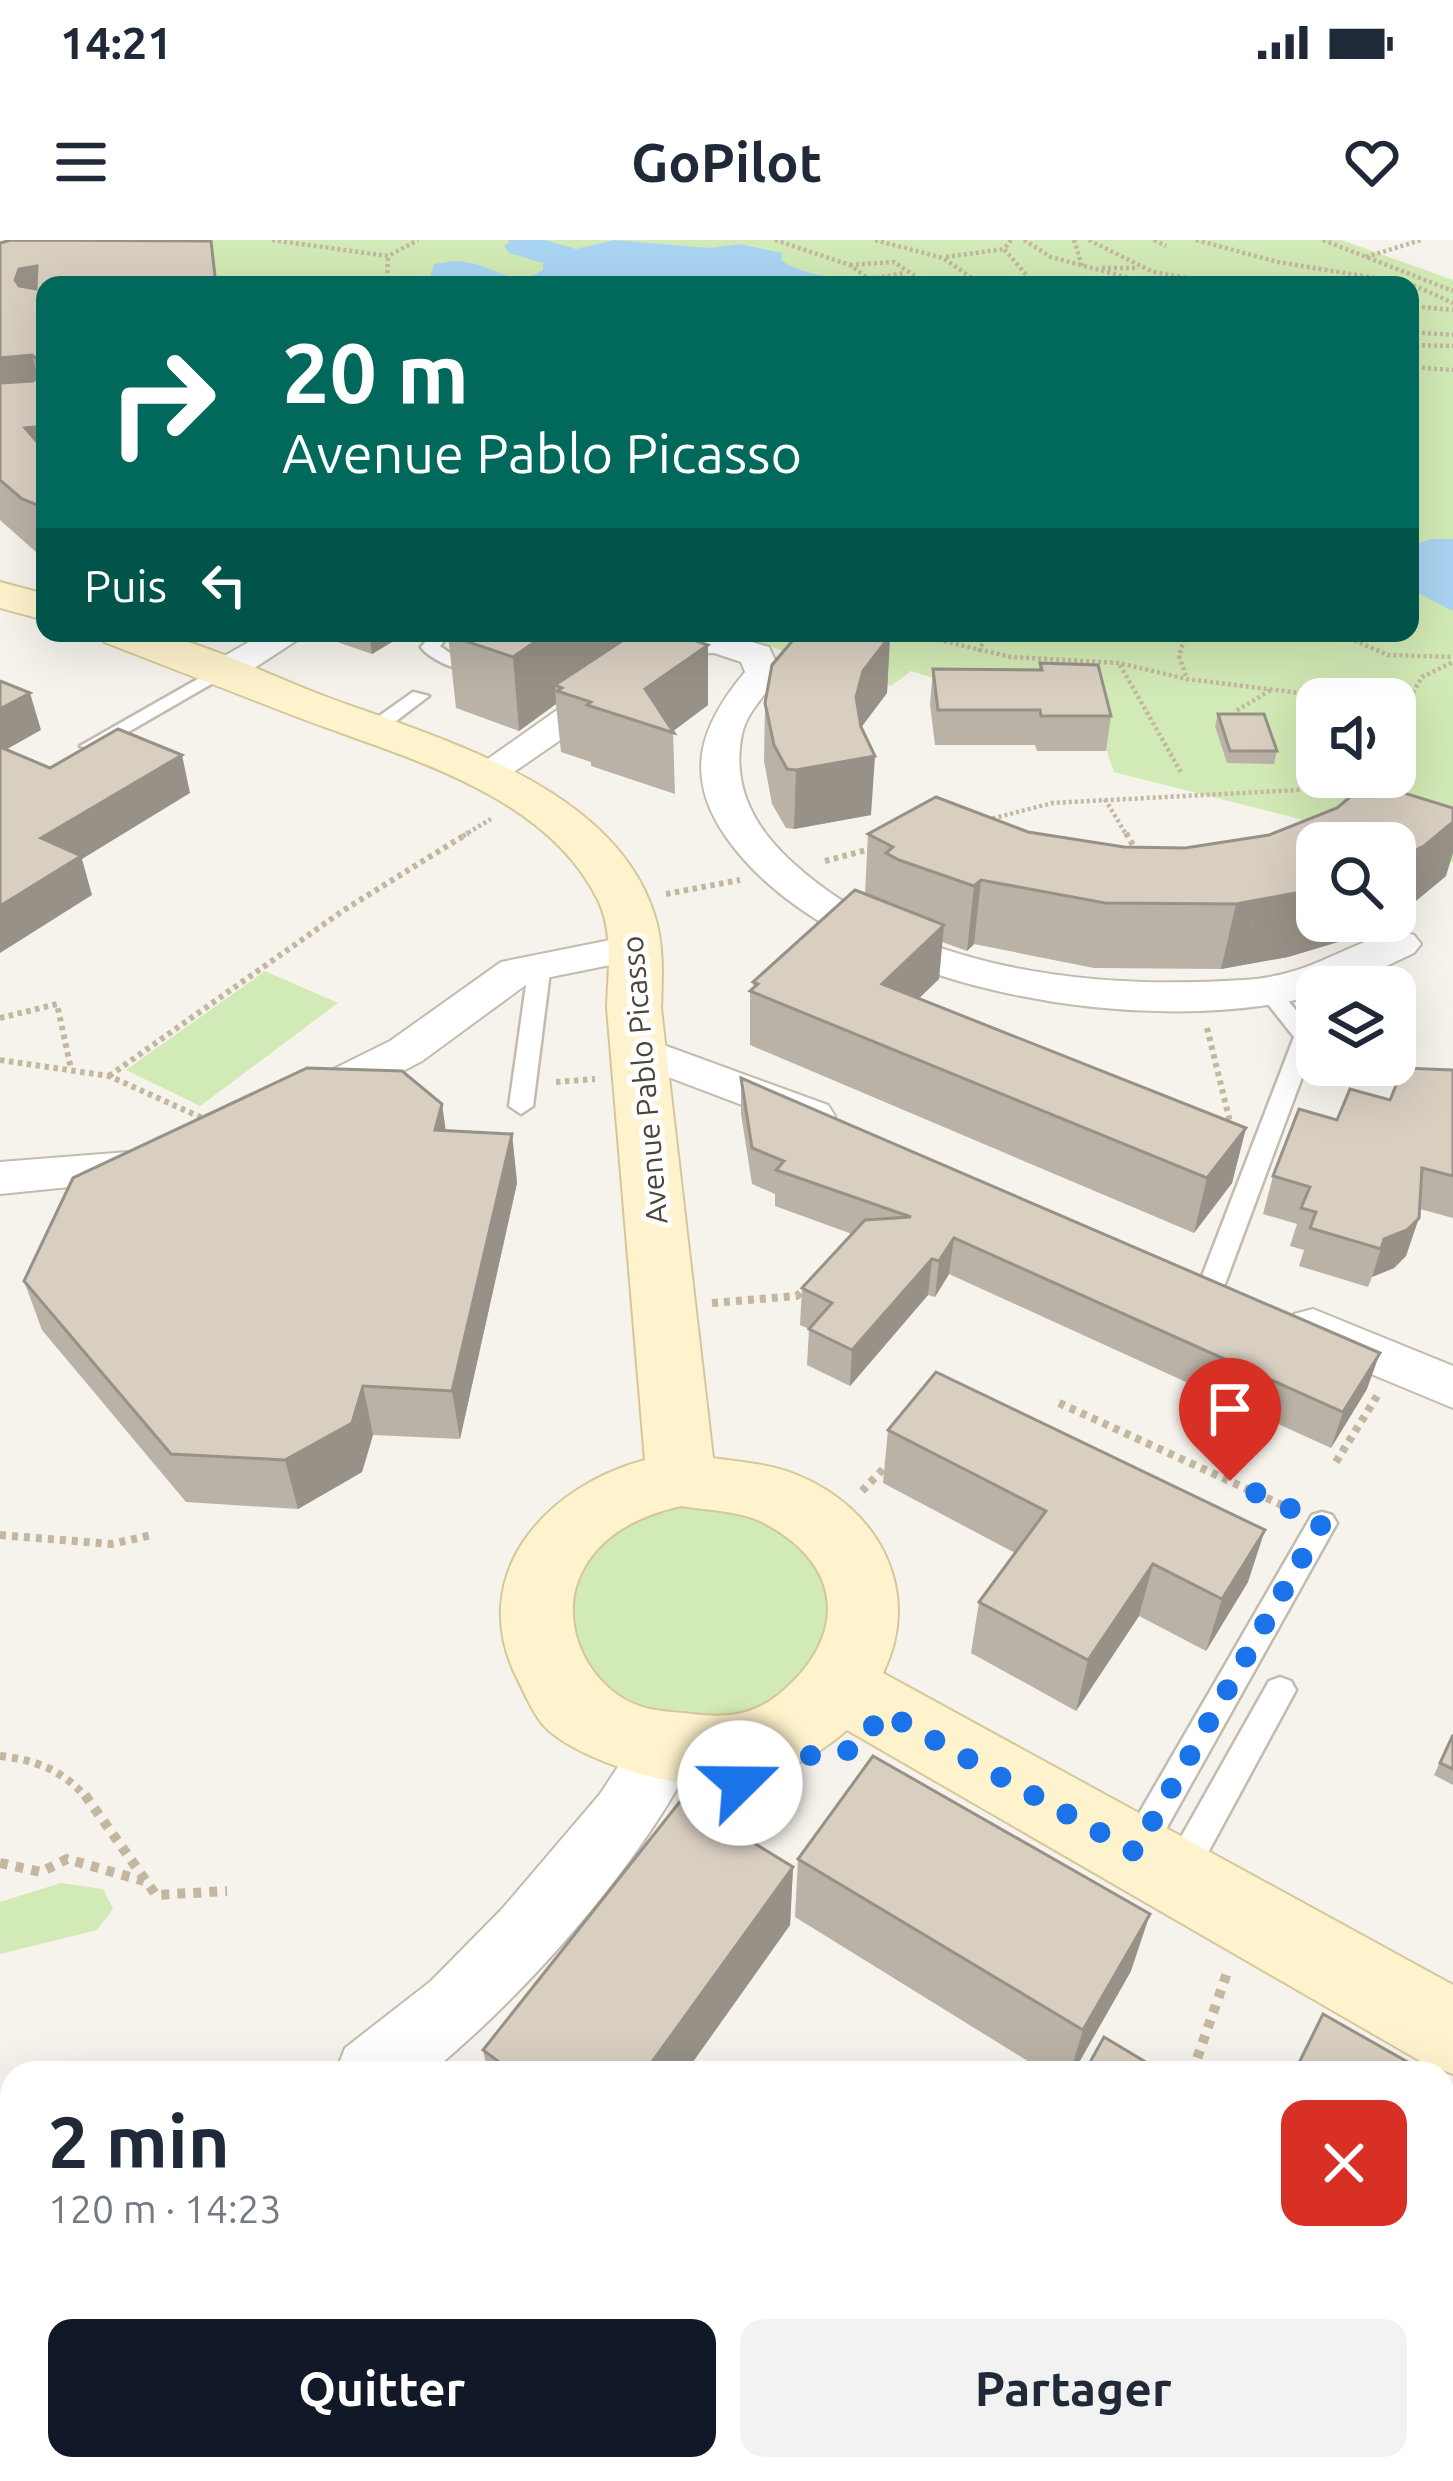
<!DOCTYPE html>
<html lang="fr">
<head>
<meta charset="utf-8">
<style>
  :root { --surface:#fff; --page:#f2f2f3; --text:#1f2937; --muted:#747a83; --accent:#111827 }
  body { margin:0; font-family:Ubuntu,sans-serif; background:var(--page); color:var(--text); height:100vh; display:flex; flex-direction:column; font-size:45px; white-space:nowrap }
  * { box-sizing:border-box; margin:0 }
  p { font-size:39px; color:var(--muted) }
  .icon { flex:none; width:66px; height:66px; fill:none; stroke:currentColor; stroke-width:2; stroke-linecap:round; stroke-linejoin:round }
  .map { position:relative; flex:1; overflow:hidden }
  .side { position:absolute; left:0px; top:1821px; width:1455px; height:420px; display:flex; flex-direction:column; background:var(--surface); border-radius:36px 36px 0 0; box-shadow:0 12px 48px #0002 }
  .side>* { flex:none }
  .top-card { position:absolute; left:36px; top:36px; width:1383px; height:366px; border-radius:24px; box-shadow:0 12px 48px #0002; background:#00695c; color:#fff; overflow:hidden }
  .tools { position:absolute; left:1296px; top:438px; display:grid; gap:24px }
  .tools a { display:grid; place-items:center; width:120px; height:120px; border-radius:24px; background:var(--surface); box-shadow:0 12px 48px #0002; font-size:60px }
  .pin { position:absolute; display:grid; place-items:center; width:102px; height:102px; color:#fff; margin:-123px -51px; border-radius:50% 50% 50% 0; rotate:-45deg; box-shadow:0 0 12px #0007 }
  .pin .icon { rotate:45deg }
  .me { position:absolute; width:132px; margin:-66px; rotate:68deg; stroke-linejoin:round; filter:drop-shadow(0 0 9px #0008) }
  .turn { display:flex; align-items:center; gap:42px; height:252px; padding:0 48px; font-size:54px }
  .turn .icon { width:156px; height:156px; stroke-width:2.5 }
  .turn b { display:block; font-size:84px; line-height:102px }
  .then { display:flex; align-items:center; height:114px; padding:0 48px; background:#0003; gap:24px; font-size:45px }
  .round { display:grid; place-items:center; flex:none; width:126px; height:126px; border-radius:24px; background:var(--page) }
  .summary { display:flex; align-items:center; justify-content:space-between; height:204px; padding:0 48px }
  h1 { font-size:72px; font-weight:700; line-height:90px }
  .action { display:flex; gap:24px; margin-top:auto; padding:24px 48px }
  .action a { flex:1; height:138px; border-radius:24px; background:var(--accent); color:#fff; font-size:48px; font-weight:700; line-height:138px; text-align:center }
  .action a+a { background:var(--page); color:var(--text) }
  .status { display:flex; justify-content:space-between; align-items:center; height:84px; padding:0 60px; background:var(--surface); direction:ltr }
  .status svg { height:33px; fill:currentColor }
  header { display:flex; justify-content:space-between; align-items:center; height:156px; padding:0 48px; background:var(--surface); font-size:54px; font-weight:700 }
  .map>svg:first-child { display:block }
  .green { fill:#d2eab5; fill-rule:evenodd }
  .water { fill:#a9d4f2 }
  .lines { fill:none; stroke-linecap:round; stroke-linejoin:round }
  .lane-casing { stroke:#c2bbae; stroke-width:5 }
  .street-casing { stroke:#c2bbae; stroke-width:4 }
  .secondary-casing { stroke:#d6c79b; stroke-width:4 }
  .path-far3 { stroke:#c4b79f; stroke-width:4.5; stroke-dasharray:3 3; stroke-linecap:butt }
  .path-far2 { stroke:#c4b79f; stroke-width:6; stroke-dasharray:4.5 4.5; stroke-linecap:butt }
  .path-far1 { stroke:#c4b79f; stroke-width:8; stroke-dasharray:6 6; stroke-linecap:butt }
  .path { stroke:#c4b79f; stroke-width:10; stroke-dasharray:8 8; stroke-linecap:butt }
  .lane { fill:#fff; fill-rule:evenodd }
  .street { fill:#fff; fill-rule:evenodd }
  .secondary { fill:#fff3cd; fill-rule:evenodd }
  .wall { fill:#bab2a6 }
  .shaded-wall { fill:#979187 }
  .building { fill:#d8cfc1; stroke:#979187; stroke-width:3; fill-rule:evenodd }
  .route { stroke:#1a73e8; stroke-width:21; stroke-dasharray:0 37.8 }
  .labels { text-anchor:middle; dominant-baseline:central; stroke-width:10; stroke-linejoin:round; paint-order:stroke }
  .far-street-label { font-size:30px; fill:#4b4439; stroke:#fff }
</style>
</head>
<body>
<div class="status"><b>14:21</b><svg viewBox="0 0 49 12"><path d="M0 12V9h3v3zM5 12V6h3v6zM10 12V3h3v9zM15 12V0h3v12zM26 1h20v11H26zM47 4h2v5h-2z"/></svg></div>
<header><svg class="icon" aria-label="menu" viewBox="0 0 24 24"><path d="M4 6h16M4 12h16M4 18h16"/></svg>GoPilot<svg class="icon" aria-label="heart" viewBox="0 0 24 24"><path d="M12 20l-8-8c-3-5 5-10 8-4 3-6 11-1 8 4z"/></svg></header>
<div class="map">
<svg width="1453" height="2241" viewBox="0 0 1453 2241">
  <rect width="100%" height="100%" fill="#f6f3ec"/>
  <g class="green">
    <path d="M 52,0 L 1341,0 L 1453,40 L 1453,623 L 1426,611 L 1114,532 L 1083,442 L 946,442 L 911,431 L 891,446 L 729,393 L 1410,393 L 1410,45 L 247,45 L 42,33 ZM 1317,459 L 1395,459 L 1395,537 L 1317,537 Z"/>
    <path d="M 265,731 L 338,763 L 200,866 L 126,830 Z"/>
    <path d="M 666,1263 L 787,1279 L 843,1368 C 832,1386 798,1451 785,1461 C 776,1467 760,1469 750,1472 C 659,1503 514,1421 587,1321 C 593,1312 600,1299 609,1291 C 623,1279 649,1271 666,1263 Z"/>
    <path d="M 61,1643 L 103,1649 L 113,1669 L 97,1690 L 0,1714 L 0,1662 Z"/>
  </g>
  <g class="water">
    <path d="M 507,0 L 544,0 L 576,9 L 615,0 L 709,8 L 740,4 L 782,13 L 781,20 C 804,37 830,33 854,45 L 428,45 L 434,24 C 444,23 455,20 465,22 C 493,25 514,50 543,30 L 543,23 L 509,13 L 504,6 L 510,2 Z"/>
    <path d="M 1431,299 L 1453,299 L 1453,371 L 1410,349 L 1410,306 Z"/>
  </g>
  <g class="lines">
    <defs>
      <g id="lane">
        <path d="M 433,393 L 451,393 L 440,406 C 468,429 494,420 521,401 L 514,393 L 533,393 L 540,402 C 507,435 460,441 424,411 L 421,407 Z"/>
        <path d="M 217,428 L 232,432 L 97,510 L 80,506 Z"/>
        <path d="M 413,452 L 429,456 L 379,494 L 365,494 L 365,486 Z"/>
        <path d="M 540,717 L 551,724 L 533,866 L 521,874 L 509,866 L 529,724 Z"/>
        <path d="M 1267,742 L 1275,744 L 1317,797 L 1225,1044 L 1212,1053 L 1199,1044 L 1294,797 L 1256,749 Z"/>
        <path d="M 1322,1272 L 1332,1275 L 1337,1283 L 1147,1623 L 1135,1627 L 1123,1623 L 1118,1612 L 1123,1601 L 1312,1275 Z"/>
        <path d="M 1280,1437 L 1291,1441 L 1296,1450 L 1191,1644 L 1179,1648 L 1167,1644 L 1162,1633 L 1167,1622 L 1269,1441 Z"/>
      </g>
      <g id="street">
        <path d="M 265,393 L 308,393 L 236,440 L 210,440 L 205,432 L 210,424 Z"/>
        <path d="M 680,393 L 720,393 L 769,407 L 781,433 C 768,452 747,471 742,494 C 731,547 755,589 793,623 C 912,731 1090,750 1243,740 C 1312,736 1339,706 1399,691 L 1414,695 L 1421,704 L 1414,713 L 1342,747 L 1317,747 L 1317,755 C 1144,801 834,751 726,597 C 683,535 700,486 745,432 L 741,422 L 714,413 L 685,414 L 498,543 L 470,543 L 465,535 L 659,398 Z"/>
        <path d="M 635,695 L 650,699 L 657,708 L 650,717 L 531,741 L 422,821 L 323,873 L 306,877 L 289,873 L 282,862 L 289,851 L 390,801 L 501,722 Z"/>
        <path d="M 639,796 L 828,865 L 835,876 L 828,887 L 811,891 L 623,820 L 616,810 L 623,800 Z"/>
        <path d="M 153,910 L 170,915 L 177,926 L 170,937 L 0,954 L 0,922 Z"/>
        <path d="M 1313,1069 L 1453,1126 L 1453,1168 L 1294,1102 L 1286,1088 L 1294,1074 Z"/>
        <path d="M 666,1481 L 689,1489 L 698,1509 C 644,1622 527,1753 430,1833 L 335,1833 L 345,1808 L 431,1741 L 502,1669 L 600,1554 L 643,1489 Z"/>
        <path d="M 12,1914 L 12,1990 L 0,1993 L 0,1917 Z"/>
      </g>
      <g id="secondary">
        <path d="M 0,342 L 45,354 L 45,380 L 0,368 Z"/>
        <path d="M 98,393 C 118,393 142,389 161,394 C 216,408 271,436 324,456 C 437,498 616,546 655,677 C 664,706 662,738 661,768 L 713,1218 C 741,1222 771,1224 797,1235 C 879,1268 923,1352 883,1433 L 1453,1745 L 1453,1834 L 1422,1822 L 847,1490 C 815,1518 769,1542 724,1546 C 678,1550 576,1520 544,1486 C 532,1472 525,1454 517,1438 C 465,1334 547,1246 645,1220 L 607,768 C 608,733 614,693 598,660 C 545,552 402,517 300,478 C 235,453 169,427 104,402 ZM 681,1266 C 706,1270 740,1271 762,1282 C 846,1325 848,1398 778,1455 C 752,1476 724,1478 692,1474 C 677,1472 661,1472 646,1468 C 590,1454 553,1381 584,1328 C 604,1292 642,1275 681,1266 Z"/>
      </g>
    </defs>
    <use href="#lane" class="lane-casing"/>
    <use href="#street" class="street-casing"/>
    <use href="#secondary" class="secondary-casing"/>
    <g class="path-far3">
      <path d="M 272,0 L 388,16 L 418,0"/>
      <path d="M 775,0 L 850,25 L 877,45"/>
      <path d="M 875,0 L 943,18 L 982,45"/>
      <path d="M 1011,0 L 1004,9 L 1035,45"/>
      <path d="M 1024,0 L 1051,17 L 1156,45"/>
      <path d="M 1074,0 L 1082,26"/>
      <path d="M 1089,0 L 1153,32 L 1226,45"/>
      <path d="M 1154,0 L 1166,6"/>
      <path d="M 1196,0 L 1278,22 L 1411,44 L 1453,63"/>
      <path d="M 1323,0 L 1453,51"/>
      <path d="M 946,17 L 1004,9"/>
      <path d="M 1366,17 L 1421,0"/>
      <path d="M 850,25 L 894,22 L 928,45"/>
      <path d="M 1102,28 L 1135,28"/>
      <path d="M 870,39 L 904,33"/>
      <path d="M 387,45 L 388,16"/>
      <path d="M 1410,66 L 1453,70"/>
      <path d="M 1410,92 L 1453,95"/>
      <path d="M 1410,105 L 1453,106"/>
      <path d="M 1410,127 L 1453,130"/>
      <path d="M 909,393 L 1011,417 L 1119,423 L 1187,439 L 1348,459"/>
      <path d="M 1186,393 L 1179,416 L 1187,439"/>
      <path d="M 1338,393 L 1388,415 L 1453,417"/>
      <path d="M 979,412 L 987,393"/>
      <path d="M 1120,425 L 1182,534"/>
      <path d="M 1236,482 L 1236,471 L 1271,450"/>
      <path d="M 1395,484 L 1422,437 L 1453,422"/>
      <path d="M 1105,559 L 1127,596"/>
      <path d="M 987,580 L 1052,563 L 1298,550 L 1347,537"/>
      <path d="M 463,596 L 491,579"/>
    </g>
    <g class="path-far2">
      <path d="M 1126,593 L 1138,614"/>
      <path d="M 825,621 L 874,608"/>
      <path d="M 666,654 L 740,640"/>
      <path d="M 0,778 L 57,764 L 71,829"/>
      <path d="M 1207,788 L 1232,890"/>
      <path d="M 0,820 L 109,836 L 209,881"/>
      <path d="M 109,836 L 344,670 L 468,593"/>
      <path d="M 556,842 L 595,839"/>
    </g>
    <g class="path-far1">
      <path d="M 712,1063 L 797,1056 L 807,1046"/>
      <path d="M 1059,1163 L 1293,1270"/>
      <path d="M 1336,1222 L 1377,1156"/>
      <path d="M 862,1251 L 889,1223"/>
      <path d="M 0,1295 L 111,1304 L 152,1295"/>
      <path d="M 0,1516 C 36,1520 62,1530 87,1558"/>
    </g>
    <g class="path">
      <path d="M 85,1555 L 156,1655 L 227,1651"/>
      <path d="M 0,1623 L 41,1632 L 67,1619 L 144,1641"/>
      <path d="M 1192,1833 L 1227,1733"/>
      <path d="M 1172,2229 L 1174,2241"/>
    </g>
    <use href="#lane" class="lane"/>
    <use href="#street" class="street"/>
    <use href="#secondary" class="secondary"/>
  </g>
  <g class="wall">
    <path d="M 0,3 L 45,45 L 45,316 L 36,312 L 0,280 Z"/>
    <path d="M 311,393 L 407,393 L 372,414 Z"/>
    <path d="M 448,395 L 708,405 L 708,465 L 673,491 L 675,554 L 591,526 L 591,522 L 561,512 L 556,464 L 519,491 L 456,468 Z"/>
    <path d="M 890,396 L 887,453 L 861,487 L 871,575 L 794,589 L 786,588 L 772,564 L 764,521 L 765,463 Z"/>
    <path d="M 1040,423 L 1111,476 L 1106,511 L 1037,511 L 1035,505 L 935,505 L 930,464 L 933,429 L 1039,430 Z"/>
    <path d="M 1218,474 L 1277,511 L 1274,524 L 1227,523 L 1215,486 Z"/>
    <path d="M 1028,592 L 1124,607 L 1446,636 L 1405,670 L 1348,699 L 1288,717 L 1221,729 L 1094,728 L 974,704 L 967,711 L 942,702 L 939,739 L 919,758 L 1246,888 L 1232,943 L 1194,993 L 750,805 L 750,751 L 753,748 L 753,742 L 865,654 L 868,594 Z"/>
    <path d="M 1453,830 L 1453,978 L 1420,969 L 1406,1016 L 1394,1028 L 1372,1037 L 1368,1047 L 1299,1026 L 1304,1010 L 1290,1006 L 1297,984 L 1263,974 L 1273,936 L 1337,880 L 1390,860 Z"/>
    <path d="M 741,838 L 1367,1149 L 1331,1208 L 949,1034 L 935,1057 L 928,1055 L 850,1146 L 807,1125 L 809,1089 L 800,1085 L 802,1048 L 852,994 L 775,966 L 775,954 L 752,944 L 741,874 Z"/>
    <path d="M 442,864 L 445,890 L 512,894 L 517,943 L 460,1199 L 373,1195 L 362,1232 L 298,1269 L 186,1262 L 42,1090 L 24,1041 Z"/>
    <path d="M 888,1190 L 1248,1342 L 1206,1411 L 1139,1376 L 1076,1471 L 971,1413 L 979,1362 L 1015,1313 L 883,1243 Z"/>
    <path d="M 1453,1494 L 1453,1545 L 1434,1535 Z"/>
    <path d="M 798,1619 L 1131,1731 L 1073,1833 L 1047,1833 L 795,1677 Z"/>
    <path d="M 793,1627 L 790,1685 L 685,1833 L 488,1833 L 483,1810 Z"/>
    <path d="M 1443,1842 L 1453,1848 L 1453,2081 L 1443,2075 Z"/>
    <path d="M 635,2229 L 948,2229 L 945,2241 L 651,2241 Z"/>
    <path d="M 1050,2229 L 1067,2229 L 1063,2238 Z"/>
  </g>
  <g class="shaded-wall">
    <path d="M 37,26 L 45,74 L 15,40 L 19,29 Z"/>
    <path d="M 32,115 L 45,165 L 0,169 L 0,118 Z"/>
    <path d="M 45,186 L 45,239 L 25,188 Z"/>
    <path d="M 369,393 L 407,393 L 372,414 Z"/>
    <path d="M 548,393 L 640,393 L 562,448 L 555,445 L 556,464 L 519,491 L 513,417 Z"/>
    <path d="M 890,396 L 887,453 L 860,489 L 856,457 L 863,431 Z"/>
    <path d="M 708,405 L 708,465 L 672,492 L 645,449 Z"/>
    <path d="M 30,453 L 41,490 L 0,513 L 0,469 Z"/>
    <path d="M 182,515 L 190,553 L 82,619 L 92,655 L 0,713 L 0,666 L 41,598 Z"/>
    <path d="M 875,516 L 871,575 L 794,589 L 796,530 Z"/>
    <path d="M 1453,582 L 1453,613 L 1446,636 L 1405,670 L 1395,675 L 1395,620 Z"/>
    <path d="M 981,640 L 974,704 L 967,711 L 974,646 Z"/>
    <path d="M 1317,649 L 1317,681 L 1383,681 L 1348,699 L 1288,717 L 1221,729 L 1236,664 Z"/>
    <path d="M 944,685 L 939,739 L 878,798 L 882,744 Z"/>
    <path d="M 442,864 L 449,913 L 435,890 Z"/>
    <path d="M 1246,888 L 1232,943 L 1194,993 L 1207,938 Z"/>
    <path d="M 512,894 L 517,943 L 460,1199 L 452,1151 Z"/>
    <path d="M 1419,978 L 1406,1016 L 1394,1028 L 1372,1037 L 1384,999 Z"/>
    <path d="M 954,998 L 949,1034 L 935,1057 L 939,1021 Z"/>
    <path d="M 932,1019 L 928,1055 L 850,1146 L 852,1110 Z"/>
    <path d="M 1380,1113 L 1367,1149 L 1331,1208 L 1343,1172 Z"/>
    <path d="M 363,1146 L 373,1195 L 362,1232 L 298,1269 L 285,1220 Z"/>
    <path d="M 1265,1290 L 1248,1342 L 1206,1411 L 1222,1359 Z"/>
    <path d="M 1153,1324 L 1139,1376 L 1076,1471 L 1088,1420 Z"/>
    <path d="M 793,1627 L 790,1685 L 685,1833 L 644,1833 Z"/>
    <path d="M 1150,1674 L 1131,1731 L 1073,1833 L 1070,1833 L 1083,1790 Z"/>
    <path d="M 943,2229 L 948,2229 L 945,2241 L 937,2241 Z"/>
  </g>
  <g class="building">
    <path d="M 11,0 L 211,1 L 216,45 L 45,45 L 45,186 L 25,188 L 45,211 L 45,268 L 22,259 L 0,240 L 0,143 L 33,141 L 37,137 L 37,119 L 32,115 L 0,118 L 0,3 ZM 37,26 L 36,49 L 19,46 L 15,40 L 19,29 Z"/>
    <path d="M 450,393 L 548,393 L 513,417 L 448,395 Z"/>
    <path d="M 634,393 L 673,393 L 708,405 L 645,449 L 674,493 L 587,465 L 591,462 L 557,451 L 562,448 L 555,445 Z"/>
    <path d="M 799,393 L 882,393 L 890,396 L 863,431 L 856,457 L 861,487 L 875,516 L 796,530 L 787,529 L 774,505 L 765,463 L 772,425 Z"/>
    <path d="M 1040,423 L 1098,425 L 1111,476 L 1041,476 L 1040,470 L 938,470 L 933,429 L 1042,430 Z"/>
    <path d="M 0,441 L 30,453 L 0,469 Z"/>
    <path d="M 1218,474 L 1264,474 L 1277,511 L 1230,511 Z"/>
    <path d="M 118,489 L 182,515 L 41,598 L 81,616 L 0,666 L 0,507 L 50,528 Z"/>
    <path d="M 1368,542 L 1453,568 L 1453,582 L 1424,606 L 1395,620 L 1395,603 L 1317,603 L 1317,649 L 1236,664 L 1105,663 L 981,640 L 974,646 L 899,620 L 886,613 L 893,607 L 868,594 L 936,557 L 1028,592 L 1124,607 L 1185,608 L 1269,595 L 1337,568 Z"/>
    <path d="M 855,650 L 944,685 L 882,744 L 1246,888 L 1207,938 L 750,751 L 758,744 L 753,742 Z"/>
    <path d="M 307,828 L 402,831 L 442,864 L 435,890 L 512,894 L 452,1151 L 363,1146 L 352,1183 L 285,1220 L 171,1214 L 24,1041 L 73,938 Z"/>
    <path d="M 1403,828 L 1453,830 L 1453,936 L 1422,928 L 1419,978 L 1407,990 L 1384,999 L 1381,1009 L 1310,988 L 1316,972 L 1301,968 L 1310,947 L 1273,936 L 1299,869 L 1337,880 L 1350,849 L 1390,860 Z"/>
    <path d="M 741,838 L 1380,1113 L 1343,1172 L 954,998 L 939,1021 L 932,1019 L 852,1110 L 809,1089 L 832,1063 L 802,1048 L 865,980 L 911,977 L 776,930 L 784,921 L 752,908 Z"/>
    <path d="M 936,1132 L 1265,1290 L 1222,1359 L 1153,1324 L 1088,1420 L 979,1362 L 1046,1271 L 888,1190 Z"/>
    <path d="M 1453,1495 L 1453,1529 L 1440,1523 Z"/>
    <path d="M 873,1516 L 1150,1674 L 1083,1790 L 798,1619 Z"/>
    <path d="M 682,1559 L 793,1627 L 644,1833 L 514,1833 L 483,1810 Z"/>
    <path d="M 1323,1774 L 1427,1833 L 1294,1833 Z"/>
    <path d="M 1104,1797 L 1164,1833 L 1084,1833 Z"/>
    <path d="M 1443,1842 L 1453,1848 L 1453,2011 L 1443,2005 Z"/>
    <path d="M 683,2229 L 943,2229 L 937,2241 L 699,2241 Z"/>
  </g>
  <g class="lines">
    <path class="route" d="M 740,1543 L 817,1513 L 855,1510 L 884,1472 L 1135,1612 L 1322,1283 L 1230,1241"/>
  </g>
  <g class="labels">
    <g class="far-street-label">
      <text transform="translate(644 840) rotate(-95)">Avenue Pablo Picasso</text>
    </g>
  </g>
</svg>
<div class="tools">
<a><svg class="icon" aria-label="sound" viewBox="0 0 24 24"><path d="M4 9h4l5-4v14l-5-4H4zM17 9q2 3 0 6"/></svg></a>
<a><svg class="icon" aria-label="search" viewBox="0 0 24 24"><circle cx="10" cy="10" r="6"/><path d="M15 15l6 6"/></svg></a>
<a><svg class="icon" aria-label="layers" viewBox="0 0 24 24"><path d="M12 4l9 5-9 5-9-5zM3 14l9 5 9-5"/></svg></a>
</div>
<div class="pin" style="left:1230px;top:1241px;background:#d93025"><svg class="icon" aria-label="arrive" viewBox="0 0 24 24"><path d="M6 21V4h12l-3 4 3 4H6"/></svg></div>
<svg class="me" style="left:740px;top:1543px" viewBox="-20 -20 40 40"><circle r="19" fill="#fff"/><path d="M0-13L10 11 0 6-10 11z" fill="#1a73e8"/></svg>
<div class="top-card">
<div class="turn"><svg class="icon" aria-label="right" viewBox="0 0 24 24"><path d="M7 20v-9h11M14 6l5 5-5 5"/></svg><div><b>20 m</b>Avenue Pablo Picasso</div></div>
<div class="then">Puis<svg class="icon" aria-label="left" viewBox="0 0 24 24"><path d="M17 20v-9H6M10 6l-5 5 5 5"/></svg></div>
</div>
<section class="side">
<div class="summary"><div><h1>2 min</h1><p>120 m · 14:23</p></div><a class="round" style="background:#d93025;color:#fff"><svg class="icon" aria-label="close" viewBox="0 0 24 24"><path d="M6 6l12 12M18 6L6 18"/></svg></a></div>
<div class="action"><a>Quitter</a><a>Partager</a></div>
</section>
</div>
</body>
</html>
